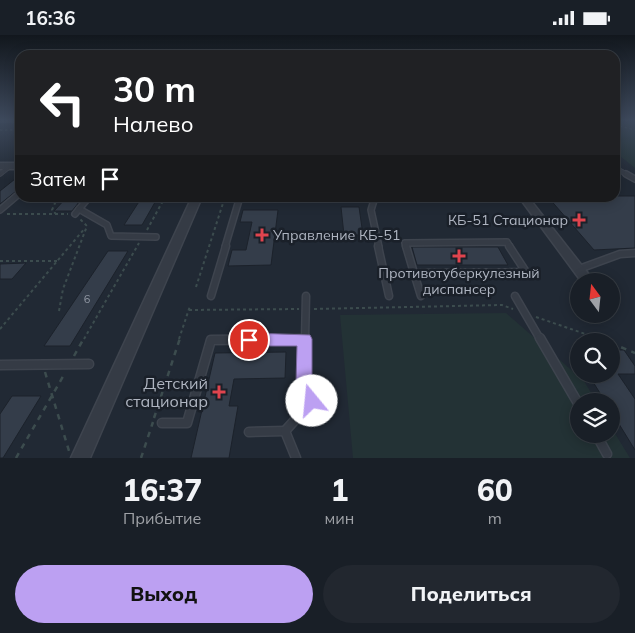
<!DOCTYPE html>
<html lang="ru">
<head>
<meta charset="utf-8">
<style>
  :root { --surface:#191f27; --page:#22272f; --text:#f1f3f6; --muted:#9fa2a7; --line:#373d44; --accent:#bca0f2 }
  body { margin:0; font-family:Mulish,sans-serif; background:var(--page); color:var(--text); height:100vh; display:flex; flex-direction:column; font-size:19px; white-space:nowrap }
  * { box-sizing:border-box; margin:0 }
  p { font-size:16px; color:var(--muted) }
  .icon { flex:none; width:28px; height:28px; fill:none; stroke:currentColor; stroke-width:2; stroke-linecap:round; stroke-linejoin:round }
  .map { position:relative; height:423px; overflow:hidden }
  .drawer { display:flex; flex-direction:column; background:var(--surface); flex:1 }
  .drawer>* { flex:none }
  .banner { position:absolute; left:15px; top:15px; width:605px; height:152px; border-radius:15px; box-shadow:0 2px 12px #0003,0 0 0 1px var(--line); background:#202124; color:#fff; overflow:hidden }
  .needle { width:32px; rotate:345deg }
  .controls { position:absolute; left:570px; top:238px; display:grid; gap:10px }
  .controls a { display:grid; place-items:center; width:50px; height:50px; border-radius:50%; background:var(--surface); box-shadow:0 2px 12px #0003,0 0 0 1px var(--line); font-size:25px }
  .pin { position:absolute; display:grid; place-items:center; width:42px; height:42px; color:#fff; margin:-21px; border:2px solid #fff; border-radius:50%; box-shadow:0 1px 5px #0007 }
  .me { position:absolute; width:55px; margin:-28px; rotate:343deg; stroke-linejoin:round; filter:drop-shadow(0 0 4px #0008) }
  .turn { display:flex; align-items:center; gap:18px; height:105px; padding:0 15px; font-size:22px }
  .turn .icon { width:65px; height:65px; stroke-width:2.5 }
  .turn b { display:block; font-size:35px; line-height:42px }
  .then { display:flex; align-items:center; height:48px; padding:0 15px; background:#0003; gap:10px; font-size:19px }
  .eta { display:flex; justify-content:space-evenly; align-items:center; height:85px; text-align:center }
  .eta b { font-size:30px; font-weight:800; line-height:35px }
  .action { display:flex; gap:10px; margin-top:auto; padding:10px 15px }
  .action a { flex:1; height:58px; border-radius:30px; background:var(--accent); color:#111; font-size:20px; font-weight:800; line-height:58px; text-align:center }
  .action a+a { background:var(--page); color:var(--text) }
  .status { display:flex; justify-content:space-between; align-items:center; height:35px; padding:0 25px; background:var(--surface); direction:ltr }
  .status svg { height:14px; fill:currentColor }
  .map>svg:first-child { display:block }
  .green { fill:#233235 }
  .building { fill:#343d4a; stroke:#1c222b }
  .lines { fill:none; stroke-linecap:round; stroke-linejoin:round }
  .lane-far3-casing { stroke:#3e444e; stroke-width:5.5 }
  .lane-far2-casing { stroke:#3e444e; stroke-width:8 }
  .lane-far1-casing { stroke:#3e444e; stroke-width:9 }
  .lane-casing { stroke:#3e444e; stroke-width:11 }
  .street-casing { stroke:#3e444e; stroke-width:3 }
  .path-far2 { stroke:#3c4c4e; stroke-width:1; stroke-dasharray:2.5 2.5; stroke-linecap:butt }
  .path-far1 { stroke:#3c4c4e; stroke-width:2; stroke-dasharray:3 3; stroke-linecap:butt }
  .path { stroke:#3c4c4e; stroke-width:2.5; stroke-dasharray:5.5 5.5; stroke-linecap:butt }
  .lane-far3 { stroke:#353b45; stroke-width:4 }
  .lane-far2 { stroke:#353b45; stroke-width:5 }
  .lane-far1 { stroke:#353b45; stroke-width:6 }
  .lane { stroke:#353b45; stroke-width:8 }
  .street { fill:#353b45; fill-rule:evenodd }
  .route { fill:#bca0f2; stroke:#7a689d }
  .health-dot { fill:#e0444e; stroke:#1a2029; stroke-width:2 }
  .labels { text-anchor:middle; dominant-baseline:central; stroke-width:5; stroke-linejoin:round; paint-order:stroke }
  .number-label { font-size:11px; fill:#8e95a1 }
  .poi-label { font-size:14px; fill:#afb5c1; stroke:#1a2029; text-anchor:end }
  .near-poi-label { font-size:16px; fill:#afb5c1; stroke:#1a2029; text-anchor:end }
</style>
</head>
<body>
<div class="status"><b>16:36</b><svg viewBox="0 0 49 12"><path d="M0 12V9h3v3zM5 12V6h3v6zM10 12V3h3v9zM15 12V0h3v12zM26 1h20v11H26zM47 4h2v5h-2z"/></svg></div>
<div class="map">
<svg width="635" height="423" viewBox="0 0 635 423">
  <rect width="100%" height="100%" fill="#212934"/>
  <g class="green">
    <path d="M 615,85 L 635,85 L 635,133 L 615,117 Z"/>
    <path d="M 506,278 L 584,346 L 596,366 L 579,366 L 579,399 L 611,399 L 611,392 L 630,423 L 353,423 L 340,280 Z"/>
  </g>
  <g class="building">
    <path d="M 20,140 L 20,153 L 0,169 L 0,156 Z"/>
    <path d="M 615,161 L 635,161 L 635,213 L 594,215 L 548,162 Z"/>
    <path d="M 67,162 L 83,162 L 72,176 L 54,176 Z"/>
    <path d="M 142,162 L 158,162 L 142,190 L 124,190 Z"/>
    <path d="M 341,172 L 359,172 L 363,200 L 344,200 Z"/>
    <path d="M 243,175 L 278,175 L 271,230 L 228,231 L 232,215 L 246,215 L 252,187 L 240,187 Z"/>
    <path d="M 412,212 L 498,212 L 508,230 L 417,230 Z"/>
    <path d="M 108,216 L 128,216 L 70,311 L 44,311 Z"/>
    <path d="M 26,228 L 12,244 L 0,244 L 0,229 Z"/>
    <path d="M 611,315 L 624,315 L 635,331 L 635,339 L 618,339 L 635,364 L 635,415 L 611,376 L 611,366 L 605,366 L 588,339 L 611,339 Z"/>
    <path d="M 286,317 L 285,343 L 234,344 L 229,371 L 238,371 L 229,423 L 191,423 L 215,318 Z"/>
    <path d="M 12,361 L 41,361 L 3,423 L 0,423 L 0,379 Z"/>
  </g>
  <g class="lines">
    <defs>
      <g id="lane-far3">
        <path d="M 0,85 L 20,85"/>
        <path d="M 615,133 L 628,140"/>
        <path d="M 0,139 L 10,131"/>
      </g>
      <g id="lane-far2">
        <path d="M 626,139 L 635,144"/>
        <path d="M 375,162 L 371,175 L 379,212"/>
        <path d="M 375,164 L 438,162"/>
        <path d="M 79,174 L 107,190 L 111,201 L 156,202"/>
        <path d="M 0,175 L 20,158"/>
        <path d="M 75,179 L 89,162"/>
        <path d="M 225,212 L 239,165"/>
        <path d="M 406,212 L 405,208 L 507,207 L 510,212"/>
      </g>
      <g id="lane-far1">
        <path d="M 378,211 L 389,261"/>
        <path d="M 406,211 L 414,238"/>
        <path d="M 579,234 L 620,219 L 635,218"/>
        <path d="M 414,238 L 421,261"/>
        <path d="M 414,238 L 526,237 L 509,211"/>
        <path d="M 211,261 L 226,211"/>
        <path d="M 515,261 L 540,304"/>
        <path d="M 292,304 L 305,304"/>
        <path d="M 305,304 L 306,261"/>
      </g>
      <g id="lane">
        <path d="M 540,303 L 579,370"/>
        <path d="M 0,330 L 89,329"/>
        <path d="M 162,388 L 187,388 L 211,305 L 305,304"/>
        <path d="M 249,397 L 285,396"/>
        <path d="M 596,399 L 607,419"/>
        <path d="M 296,423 L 285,396 L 312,366 L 304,347 L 305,303"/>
      </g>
      <g id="street">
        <rect x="0" y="128" width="20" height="6"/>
        <path d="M 192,162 L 202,162 L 90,423 L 71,423 Z"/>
        <path d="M 519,162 L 528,162 L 594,246 L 581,246 Z"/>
      </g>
    </defs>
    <use href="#lane-far3" class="lane-far3-casing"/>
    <use href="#lane-far2" class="lane-far2-casing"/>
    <use href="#lane-far1" class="lane-far1-casing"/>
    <use href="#lane" class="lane-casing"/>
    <use href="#street" class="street-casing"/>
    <g class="path-far2">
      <path d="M 615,90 L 635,95"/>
      <path d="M 0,95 L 20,95"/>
    </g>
    <g class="path-far1">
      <path d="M 51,162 L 55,168 L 52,175 L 57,180"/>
      <path d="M 225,163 L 233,163"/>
      <path d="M 245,163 L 322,162"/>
      <path d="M 7,179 L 68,179"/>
      <path d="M 147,195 L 165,162"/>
      <path d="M 0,226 L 57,226"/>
      <path d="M 196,252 L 225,162"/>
      <path d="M 314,274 L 502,270 L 513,274"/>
      <path d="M 189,275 L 299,274"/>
      <path d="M 59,276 L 63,254 L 87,191 L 80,184"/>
      <path d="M 536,282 L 600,304"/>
      <path d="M 0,294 L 85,193"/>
      <path d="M 84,304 L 139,208"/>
      <path d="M 179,304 L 190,271"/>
    </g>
    <g class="path">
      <path d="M 596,303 L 605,306"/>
      <path d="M 611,308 L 635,318"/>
      <path d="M 74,321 L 84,303"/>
      <path d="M 45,337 L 69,416"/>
      <path d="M 154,383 L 180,303"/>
      <path d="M 16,423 L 65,338"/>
      <path d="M 141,423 L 153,387"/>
    </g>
    <use href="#lane-far3" class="lane-far3"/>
    <use href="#lane-far2" class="lane-far2"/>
    <use href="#lane-far1" class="lane-far1"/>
    <use href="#lane" class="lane"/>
    <use href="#street" class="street"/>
  </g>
  <linearGradient id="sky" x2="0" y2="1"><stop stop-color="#12171d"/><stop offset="0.59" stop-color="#3d495c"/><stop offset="1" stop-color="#3d495c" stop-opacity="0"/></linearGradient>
  <rect width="635" height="144" fill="url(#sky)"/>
  <path class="route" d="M 249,298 L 310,300 L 312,304 L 312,347 L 320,366 L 318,372 L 312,375 L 306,372 L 296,347 L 297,311 L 249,311 L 243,309 L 241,305 L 243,300 Z"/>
  <g class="health-dot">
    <path d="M576.5 177.5h5v5h5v5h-5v5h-5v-5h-5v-5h5z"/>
    <path d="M259.5 192.5h5v5h5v5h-5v5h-5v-5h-5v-5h5z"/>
    <path d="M456.5 213.5h5v5h5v5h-5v5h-5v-5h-5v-5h5z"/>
    <path d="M216.5 349.5h5v5h5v5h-5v5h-5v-5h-5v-5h5z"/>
  </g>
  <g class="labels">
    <g class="number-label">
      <text x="87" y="264">6</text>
    </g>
    <g class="poi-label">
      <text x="568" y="185">КБ-51 Стационар</text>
      <text x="273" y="200" text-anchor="start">Управление КБ-51</text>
      <text x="459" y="238" text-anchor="middle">Противотуберкулезный<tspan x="459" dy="16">диспансер</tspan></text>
    </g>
    <g class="near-poi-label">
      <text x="208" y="348">Детский<tspan x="208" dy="18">стационар</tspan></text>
    </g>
  </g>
</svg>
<div class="controls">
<a><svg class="needle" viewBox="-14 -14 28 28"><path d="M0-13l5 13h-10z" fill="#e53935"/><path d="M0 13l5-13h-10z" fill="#9fa2a7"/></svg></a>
<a><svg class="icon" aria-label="search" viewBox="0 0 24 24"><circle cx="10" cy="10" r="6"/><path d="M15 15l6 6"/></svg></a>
<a><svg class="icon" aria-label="layers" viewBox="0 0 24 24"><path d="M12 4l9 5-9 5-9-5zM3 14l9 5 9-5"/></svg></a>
</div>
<div class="pin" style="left:249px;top:305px;background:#d93025"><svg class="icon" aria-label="arrive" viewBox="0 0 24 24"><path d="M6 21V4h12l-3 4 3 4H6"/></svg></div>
<svg class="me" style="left:312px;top:366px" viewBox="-20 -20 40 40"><circle r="19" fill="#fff"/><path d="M0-13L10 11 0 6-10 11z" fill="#bca0f2"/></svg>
<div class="banner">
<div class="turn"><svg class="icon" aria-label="left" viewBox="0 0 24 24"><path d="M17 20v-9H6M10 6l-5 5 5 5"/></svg><div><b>30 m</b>Налево</div></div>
<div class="then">Затем<svg class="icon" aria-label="arrive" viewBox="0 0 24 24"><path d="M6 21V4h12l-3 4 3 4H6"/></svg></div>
</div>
</div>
<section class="drawer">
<div class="eta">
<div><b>16:37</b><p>Прибытие</p></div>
<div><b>1</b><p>мин</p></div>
<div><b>60</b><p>m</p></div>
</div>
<div class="action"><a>Выход</a><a>Поделиться</a></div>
</section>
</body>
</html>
